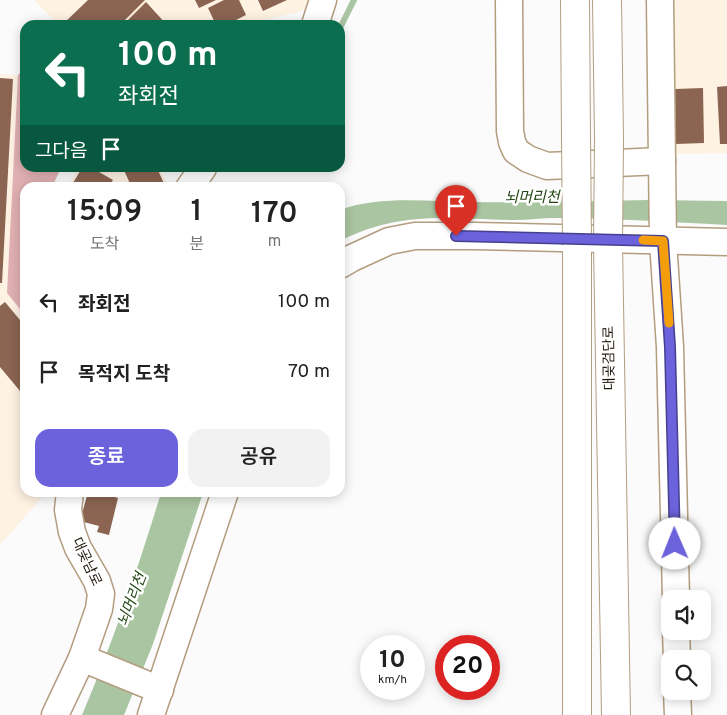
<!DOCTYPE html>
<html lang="ko">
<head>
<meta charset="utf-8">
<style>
  :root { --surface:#fff; --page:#f2f2f2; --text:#222; --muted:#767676; --accent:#6b62dc }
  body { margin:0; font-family:Overpass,"Noto Sans KR",sans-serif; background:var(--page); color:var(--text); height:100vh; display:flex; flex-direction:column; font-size:19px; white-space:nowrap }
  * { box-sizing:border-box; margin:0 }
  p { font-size:16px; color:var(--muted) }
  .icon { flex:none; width:28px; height:28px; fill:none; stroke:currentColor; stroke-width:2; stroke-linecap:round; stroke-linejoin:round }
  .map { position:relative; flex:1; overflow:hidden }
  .side { position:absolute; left:20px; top:182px; width:325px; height:315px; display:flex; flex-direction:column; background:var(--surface); border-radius:15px; box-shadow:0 2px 12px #0003 }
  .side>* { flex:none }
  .guide { position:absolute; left:20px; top:20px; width:325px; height:152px; border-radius:15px; box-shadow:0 2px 12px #0003; background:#0b6e4f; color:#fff; overflow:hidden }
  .fabs { position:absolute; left:661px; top:590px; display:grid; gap:10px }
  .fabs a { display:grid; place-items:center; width:50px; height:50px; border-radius:10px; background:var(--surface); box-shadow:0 2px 12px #0003; font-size:25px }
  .speed { position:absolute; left:360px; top:635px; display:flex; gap:10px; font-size:25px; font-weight:700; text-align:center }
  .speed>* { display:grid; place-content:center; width:65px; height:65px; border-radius:50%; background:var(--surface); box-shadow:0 2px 12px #0003; line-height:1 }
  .speed small { font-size:12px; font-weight:400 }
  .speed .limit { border:8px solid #d22; background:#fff; color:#111 }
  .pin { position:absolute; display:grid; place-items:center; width:42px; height:42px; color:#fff; margin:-51px -21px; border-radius:50% 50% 50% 0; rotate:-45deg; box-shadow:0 0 5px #0007 }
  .pin .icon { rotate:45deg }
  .me { position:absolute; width:55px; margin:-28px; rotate:359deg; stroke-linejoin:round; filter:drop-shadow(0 0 4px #0008) }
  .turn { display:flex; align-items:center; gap:18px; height:105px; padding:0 15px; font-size:22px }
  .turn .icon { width:65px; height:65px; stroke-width:2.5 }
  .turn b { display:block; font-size:35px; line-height:42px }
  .then { display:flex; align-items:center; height:48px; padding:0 15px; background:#0003; gap:10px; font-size:19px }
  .eta { display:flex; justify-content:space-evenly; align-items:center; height:85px; text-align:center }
  .eta b { font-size:30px; font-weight:600; line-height:35px }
  .action { display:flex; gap:10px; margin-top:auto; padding:10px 15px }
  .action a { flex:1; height:58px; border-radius:15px; background:var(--accent); color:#fff; font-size:20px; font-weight:600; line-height:58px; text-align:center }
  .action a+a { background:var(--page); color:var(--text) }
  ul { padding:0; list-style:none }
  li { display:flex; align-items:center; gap:15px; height:70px; padding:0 15px }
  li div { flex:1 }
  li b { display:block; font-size:19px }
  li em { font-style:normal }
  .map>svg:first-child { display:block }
  .built { fill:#fef2e3 }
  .forest { fill:#e1b0b2 }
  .water { fill:#aac5a1 }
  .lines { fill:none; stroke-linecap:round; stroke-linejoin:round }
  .stream { stroke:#aac5a1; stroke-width:6 }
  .building { fill:#8b6452 }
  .minor-casing { stroke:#b39d7f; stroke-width:29 }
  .major-casing { stroke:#b39d7f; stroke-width:30 }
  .minor { stroke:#fff; stroke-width:26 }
  .major { stroke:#fff; stroke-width:28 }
  .major-bridge-casing { stroke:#b39d7f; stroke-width:30; stroke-linecap:butt }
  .major-bridge { stroke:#fff; stroke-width:28 }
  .route-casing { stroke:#46408f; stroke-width:12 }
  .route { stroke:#6b62dc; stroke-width:9 }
  .slow { stroke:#f59e0b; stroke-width:9 }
  .labels { text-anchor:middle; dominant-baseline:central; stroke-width:5; stroke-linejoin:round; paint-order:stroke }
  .street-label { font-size:14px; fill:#20180c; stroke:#fff }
  .water-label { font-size:15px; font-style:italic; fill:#244815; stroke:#fff }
</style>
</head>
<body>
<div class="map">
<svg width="727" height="715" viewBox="0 0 727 715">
  <rect width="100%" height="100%" fill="#fbfbfb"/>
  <g class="built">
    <path d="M 34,0 L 314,0 L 311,9 L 242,25 L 58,25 Z"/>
    <path d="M 670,0 L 727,0 L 727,153 L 673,154 Z"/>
    <path d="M 0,74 L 18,75 L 7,293 L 25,315 L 25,492 L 46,493 L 0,545 Z"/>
    <path d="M 79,168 L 160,168 L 169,187 L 66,188 Z"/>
  </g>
  <path class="forest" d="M 25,68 L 25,168 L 61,168 L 52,187 L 25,188 L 25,315 L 7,293 L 18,75 Z"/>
  <g class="water">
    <path d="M 649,200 L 727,201 L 727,225 C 670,222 613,218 556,218 C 542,218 528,220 514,220 C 448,219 402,210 340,241 L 340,210 C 381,195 430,202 473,202 C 531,203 590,201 649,200 Z"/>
    <path d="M 161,493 L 203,493 L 153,644 L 124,715 L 82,715 C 113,642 138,568 161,493 Z"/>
  </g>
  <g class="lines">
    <path class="stream" d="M 340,28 L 354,0"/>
  </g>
  <g class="building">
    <path d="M 88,0 L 145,0 L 120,25 L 62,25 Z"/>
    <path d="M 195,0 L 216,0 L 199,8 Z"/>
    <path d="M 224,0 L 239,0 L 246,15 L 226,25 L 216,25 L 208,8 Z"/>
    <path d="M 258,0 L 287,0 L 263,11 Z"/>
    <path d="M 146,2 L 167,25 L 123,25 Z"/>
    <path d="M 0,78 L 13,79 L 2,283 L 0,283 Z"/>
    <path d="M 727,86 L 727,144 L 720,144 L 717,87 Z"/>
    <path d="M 703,88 L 704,143 L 676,144 L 675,89 Z"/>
    <path d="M 82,168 L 92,168 L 113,180 L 108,188 L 70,188 Z"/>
    <path d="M 123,168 L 157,168 L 166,188 L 132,188 Z"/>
    <path d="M 5,302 L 25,326 L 25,397 L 0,367 L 0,306 Z"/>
    <path d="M 88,492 L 98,492 L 118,498 L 109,535 L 97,532 L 99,526 L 80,521 Z"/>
  </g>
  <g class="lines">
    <defs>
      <g id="minor">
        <path d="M 509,0 L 510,131 L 512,142 L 516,151 L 528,159 L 547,166 L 662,161"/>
        <path d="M 660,0 L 663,241 L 670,347 L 676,599"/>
        <path d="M 315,25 L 323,0"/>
        <path d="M 189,188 L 203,168"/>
        <path d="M 340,265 L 352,258 L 389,241 L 415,236 L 474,236 L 727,242"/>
        <path d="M 676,631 L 677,659"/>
        <path d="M 82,658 L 160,690"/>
        <path d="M 677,691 L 678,715"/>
        <path d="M 55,715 L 82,658 L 99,609 L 101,594 L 97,581 L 78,548 L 72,532 L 68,510 L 70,492"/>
        <path d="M 151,715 L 225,492"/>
      </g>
      <g id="major">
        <path d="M 575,0 L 576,137"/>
        <path d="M 607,0 L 609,139"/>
        <path d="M 608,244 L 616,715"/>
        <path d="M 577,245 L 577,715"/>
      </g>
    </defs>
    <use href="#minor" class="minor-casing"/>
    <use href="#major" class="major-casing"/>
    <use href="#minor" class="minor"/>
    <use href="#major" class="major"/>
    <defs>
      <g id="major-bridge">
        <path d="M 576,137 L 577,245"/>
        <path d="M 608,244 L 609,139"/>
      </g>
    </defs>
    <use href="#major-bridge" class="major-bridge-casing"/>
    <use href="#major-bridge" class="major-bridge"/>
  </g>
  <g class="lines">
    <defs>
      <path id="route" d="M 456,236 L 663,241 L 670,347 L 675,544"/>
    </defs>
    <use href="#route" class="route-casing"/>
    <use href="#route" class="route"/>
    <path class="slow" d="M 643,240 L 663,241 L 669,323"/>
  </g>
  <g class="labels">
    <g class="street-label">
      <text transform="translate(610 358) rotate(-91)">대곶검단로</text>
      <text transform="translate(86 562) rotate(65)">대곶남로</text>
    </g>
    <g class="water-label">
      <text x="532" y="198">뇌머리천</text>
      <text transform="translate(133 600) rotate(-69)">뇌머리천</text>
    </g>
  </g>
</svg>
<div class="fabs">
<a><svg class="icon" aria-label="sound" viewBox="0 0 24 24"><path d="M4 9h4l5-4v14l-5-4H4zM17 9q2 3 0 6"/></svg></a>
<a><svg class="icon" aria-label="search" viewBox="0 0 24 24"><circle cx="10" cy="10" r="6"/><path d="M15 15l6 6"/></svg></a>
</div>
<div class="speed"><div>10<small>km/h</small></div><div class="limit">20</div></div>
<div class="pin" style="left:456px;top:236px;background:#d93025"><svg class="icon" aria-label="arrive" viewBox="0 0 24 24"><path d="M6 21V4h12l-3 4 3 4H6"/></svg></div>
<svg class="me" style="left:675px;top:544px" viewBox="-20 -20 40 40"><circle r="19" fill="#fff"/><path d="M0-13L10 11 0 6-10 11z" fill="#6b62dc"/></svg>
<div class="guide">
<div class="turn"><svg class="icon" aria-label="left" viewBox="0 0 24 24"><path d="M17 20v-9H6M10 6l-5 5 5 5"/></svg><div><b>100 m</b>좌회전</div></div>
<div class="then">그다음<svg class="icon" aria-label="arrive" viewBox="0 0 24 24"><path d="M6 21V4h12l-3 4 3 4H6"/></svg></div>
</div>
<section class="side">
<div class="eta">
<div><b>15:09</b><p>도착</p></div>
<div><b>1</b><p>분</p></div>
<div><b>170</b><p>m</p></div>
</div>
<ul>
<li><svg class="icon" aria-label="left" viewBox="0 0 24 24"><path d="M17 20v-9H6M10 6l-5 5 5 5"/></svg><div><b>좌회전</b></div><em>100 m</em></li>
<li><svg class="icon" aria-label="arrive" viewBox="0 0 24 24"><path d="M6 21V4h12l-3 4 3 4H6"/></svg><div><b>목적지 도착</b></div><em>70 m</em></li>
</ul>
<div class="action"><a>종료</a><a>공유</a></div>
</section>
</div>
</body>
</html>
